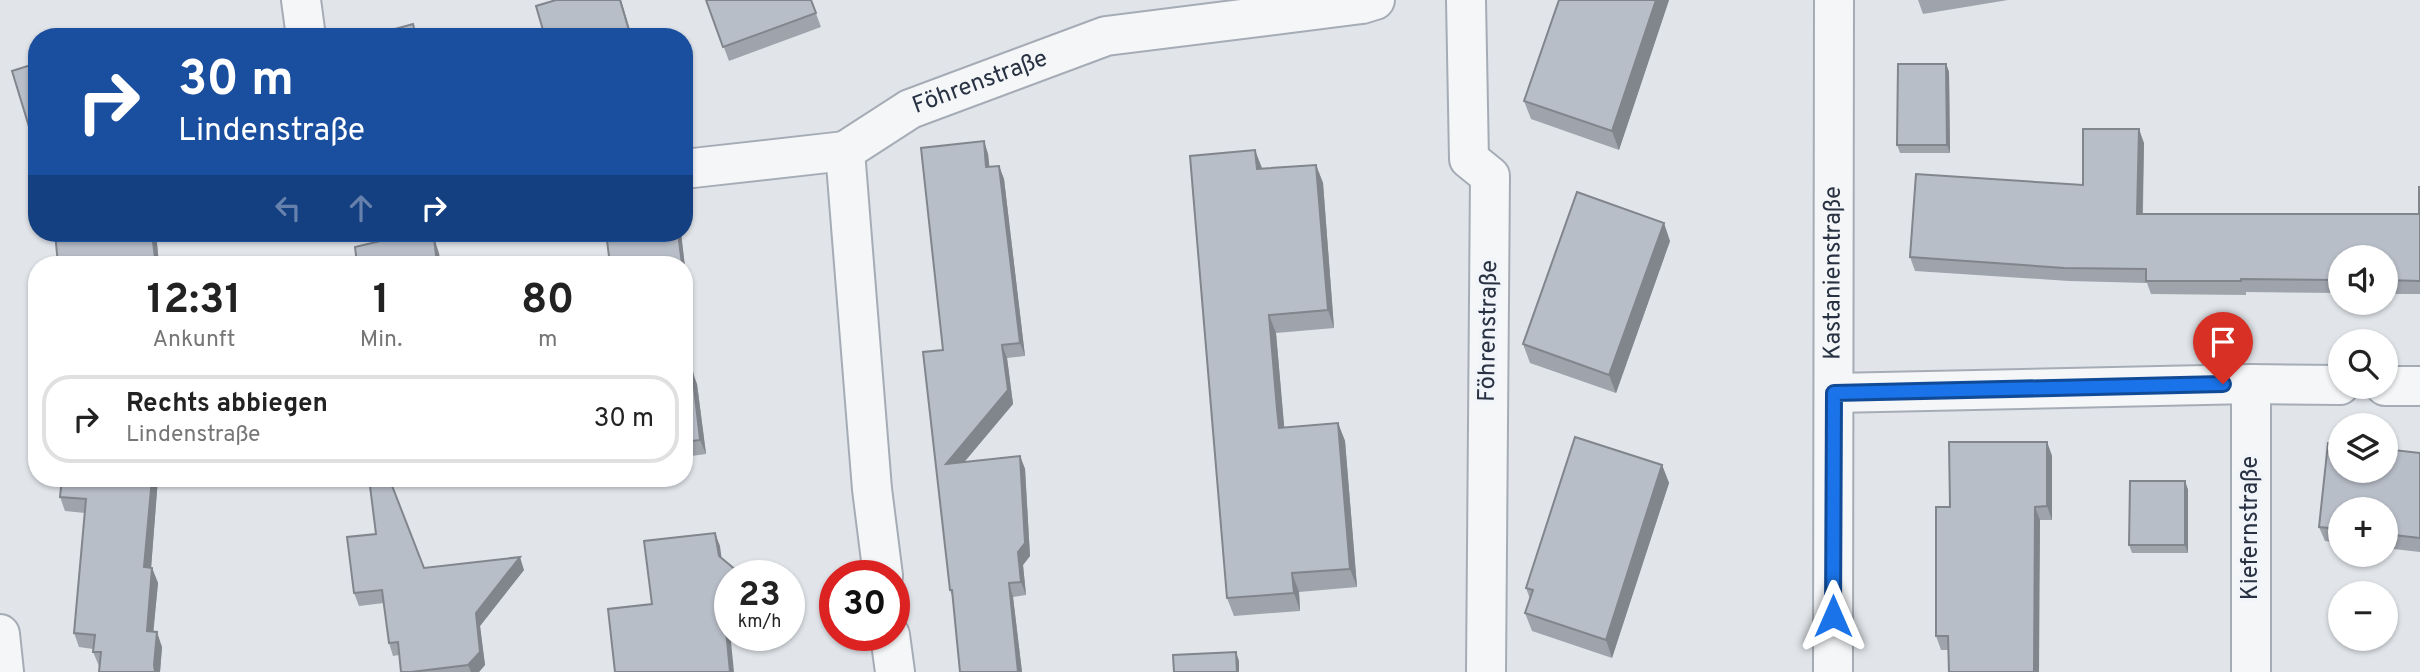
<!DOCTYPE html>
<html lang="de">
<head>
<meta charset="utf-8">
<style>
  :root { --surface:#fff; --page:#f6f6f6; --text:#222; --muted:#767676; --line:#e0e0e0 }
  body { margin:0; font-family:Overpass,sans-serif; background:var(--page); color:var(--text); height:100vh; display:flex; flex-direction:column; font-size:26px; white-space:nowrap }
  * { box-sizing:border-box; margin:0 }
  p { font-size:23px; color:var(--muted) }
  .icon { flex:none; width:38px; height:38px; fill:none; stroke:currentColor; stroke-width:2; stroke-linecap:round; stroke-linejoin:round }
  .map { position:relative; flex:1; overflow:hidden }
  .drawer { position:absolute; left:28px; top:256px; width:665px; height:231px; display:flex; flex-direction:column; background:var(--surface); border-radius:28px; box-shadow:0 2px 5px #0004 }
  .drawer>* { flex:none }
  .top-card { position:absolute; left:28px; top:28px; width:665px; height:214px; border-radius:28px; box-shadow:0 2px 5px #0004; background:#1a4fa0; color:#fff; overflow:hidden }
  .fabs { position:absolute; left:2328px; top:245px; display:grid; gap:14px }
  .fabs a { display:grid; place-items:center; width:70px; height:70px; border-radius:50%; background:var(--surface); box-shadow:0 2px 5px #0004; font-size:35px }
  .speed { position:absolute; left:714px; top:560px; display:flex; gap:14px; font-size:35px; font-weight:700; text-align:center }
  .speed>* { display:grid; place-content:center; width:91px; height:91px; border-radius:50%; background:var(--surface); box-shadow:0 2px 5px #0004; line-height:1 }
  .speed small { font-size:18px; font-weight:400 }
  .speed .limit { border:10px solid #d22; background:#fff; color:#111 }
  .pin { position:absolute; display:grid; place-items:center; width:60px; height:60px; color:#fff; margin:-72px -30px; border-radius:50% 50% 50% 0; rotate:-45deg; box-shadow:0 0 7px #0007 }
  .pin .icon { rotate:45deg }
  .me { position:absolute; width:77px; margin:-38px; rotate:0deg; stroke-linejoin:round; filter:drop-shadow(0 0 5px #0008) }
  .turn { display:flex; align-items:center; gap:24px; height:147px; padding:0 35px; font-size:32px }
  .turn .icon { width:91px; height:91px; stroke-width:2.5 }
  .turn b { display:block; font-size:49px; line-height:60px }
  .lanes { display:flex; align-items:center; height:66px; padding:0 35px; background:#0003; justify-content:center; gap:35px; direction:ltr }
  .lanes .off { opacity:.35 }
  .eta { display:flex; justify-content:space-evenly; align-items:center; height:119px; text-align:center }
  .eta b { font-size:42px; font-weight:700; line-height:49px }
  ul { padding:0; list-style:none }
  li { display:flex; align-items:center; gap:21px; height:88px; margin:0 14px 10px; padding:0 21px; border:4px solid var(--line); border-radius:28px }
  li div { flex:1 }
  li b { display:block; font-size:26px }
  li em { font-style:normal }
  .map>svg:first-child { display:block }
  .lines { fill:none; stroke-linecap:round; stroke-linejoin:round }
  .street-casing { stroke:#a6acb5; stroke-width:42 }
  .street { stroke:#f4f6f8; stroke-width:38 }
  .wall { fill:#9ea3ac }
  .shaded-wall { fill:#81858c }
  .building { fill:#b8bec8; stroke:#81858c; stroke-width:2 }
  .route-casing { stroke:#114b97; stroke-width:18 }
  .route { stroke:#1a73e8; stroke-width:12 }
  .labels { text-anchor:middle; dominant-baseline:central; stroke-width:7; stroke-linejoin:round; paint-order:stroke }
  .street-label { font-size:24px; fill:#293243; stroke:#f1f4f8 }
</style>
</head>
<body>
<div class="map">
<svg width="2420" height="672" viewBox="0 0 2420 672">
  <rect width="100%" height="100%" fill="#e1e5ea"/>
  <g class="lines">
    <defs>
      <g id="street">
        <path d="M 301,0 L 306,37"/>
        <path d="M 1466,0 L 1469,159 L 1490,176 L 1486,672"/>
        <path d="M 684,169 L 845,151"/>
        <path d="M 2251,384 L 2251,672"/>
        <path d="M 2385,386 L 2420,386"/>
        <path d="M 1834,393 L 2251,384 L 2340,385"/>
        <path id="s1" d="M 883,576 L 872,489 L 845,151 L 910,109 L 1106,36 L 1362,4 L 1375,0"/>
        <path d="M 0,634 L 4,672"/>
        <path d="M 890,635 L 895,672"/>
        <path id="s2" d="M 1833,672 L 1834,0"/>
      </g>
    </defs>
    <use href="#street" class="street-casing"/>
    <use href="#street" class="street"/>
  </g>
  <g class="wall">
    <path d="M 706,0 L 811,0 L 821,27 L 729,61 Z"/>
    <path d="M 1669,0 L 1619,150 L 1531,119 L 1524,101 Z"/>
    <path d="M 1918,0 L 2008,0 L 1923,14 Z"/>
    <path d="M 1946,64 L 1949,72 L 1950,153 L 1900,153 L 1897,145 Z"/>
    <path d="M 984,141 L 988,154 L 989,167 L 999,166 L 1004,179 L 1025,356 L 1007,358 L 1013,404 L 963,463 L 1020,456 L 1025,469 L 1030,556 L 1023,565 L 1026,595 L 1013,597 L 1022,672 L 960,672 L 953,598 L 950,590 L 943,350 Z"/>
    <path d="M 2144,143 L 2143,214 L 2419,214 L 2420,187 L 2420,294 L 2385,294 L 2385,257 L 2340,257 L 2340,293 L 2246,292 L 2246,295 L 2151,294 L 2147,283 L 2069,281 L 1915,271 L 1910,257 L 2083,185 Z"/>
    <path d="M 1316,165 L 1323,183 L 1334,328 L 1276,333 L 1284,427 L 1284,428 L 1338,423 L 1345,441 L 1357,587 L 1299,592 L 1300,611 L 1234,616 L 1227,598 L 1262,169 Z"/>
    <path d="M 55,233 L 156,233 L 159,264 L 58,264 Z"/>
    <path d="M 606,233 L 681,233 L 688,292 L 684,292 L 684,264 Z"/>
    <path d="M 1670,241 L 1616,393 L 1530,363 L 1523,344 Z"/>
    <path d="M 684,371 L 697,384 L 706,454 L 684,457 Z"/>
    <path d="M 2047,442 L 2052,456 L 2052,520 L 2040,520 L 2039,589 L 1948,650 L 1941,650 L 1936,636 L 1950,507 Z"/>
    <path d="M 2328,443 L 2340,444 L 2340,471 L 2385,471 L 2385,449 L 2420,453 L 2420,552 L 2385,548 L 2385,509 L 2340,509 L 2340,543 L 2325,541 L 2319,527 Z"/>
    <path d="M 1662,465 L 1669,483 L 1612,658 L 1532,631 L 1525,613 L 1530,599 L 1526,588 Z"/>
    <path d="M 158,478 L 151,568 L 152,568 L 158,583 L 153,632 L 162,647 L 160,672 L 99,672 L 99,666 L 93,652 L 93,649 L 79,647 L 74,633 L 85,513 L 65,511 L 60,497 Z"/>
    <path d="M 2185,481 L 2188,490 L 2188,553 L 2132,553 L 2129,545 Z"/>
    <path d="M 424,568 L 524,570 L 480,626 L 485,665 L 479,672 L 401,672 L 399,655 L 393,656 L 389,643 L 384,603 L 359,606 L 354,593 Z"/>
  </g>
  <g class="shaded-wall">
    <path d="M 620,0 L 621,0 L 632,37 L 631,37 Z"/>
    <path d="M 1656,0 L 1669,0 L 1619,150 L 1612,131 Z"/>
    <path d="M 1946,64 L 1949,72 L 1950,153 L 1947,145 Z"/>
    <path d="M 2139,129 L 2144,143 L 2142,228 L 2137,214 Z"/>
    <path d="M 984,141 L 988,154 L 991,180 L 986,167 Z"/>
    <path d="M 1255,150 L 1262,168 L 1263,188 L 1257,169 Z"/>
    <path d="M 1316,165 L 1323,183 L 1334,328 L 1328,310 Z"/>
    <path d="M 999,166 L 1004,179 L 1025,356 L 1020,343 Z"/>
    <path d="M 1664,223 L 1670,241 L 1616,393 L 1609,375 Z"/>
    <path d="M 152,233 L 156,233 L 159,264 L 157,264 L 155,258 Z"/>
    <path d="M 678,233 L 681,233 L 688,292 L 684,282 L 684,264 L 682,264 Z"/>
    <path d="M 434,238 L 439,253 L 441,264 L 437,264 Z"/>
    <path d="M 1269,315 L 1276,333 L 1286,447 L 1279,428 Z"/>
    <path d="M 1002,345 L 1007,358 L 1013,404 L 951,478 L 946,464 Z"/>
    <path d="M 692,370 L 697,384 L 706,454 L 700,440 Z"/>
    <path d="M 1338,423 L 1345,441 L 1357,587 L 1350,569 Z"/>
    <path d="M 2047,442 L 2052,456 L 2052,520 L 2047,506 Z"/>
    <path d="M 1020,456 L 1025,469 L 1030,556 L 1023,565 L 1026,595 L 1021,582 L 1018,552 Z"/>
    <path d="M 1662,465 L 1669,483 L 1612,658 L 1606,640 Z"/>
    <path d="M 152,478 L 158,478 L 150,582 L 144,567 Z"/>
    <path d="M 2185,481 L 2188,490 L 2188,553 L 2185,545 Z"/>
    <path d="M 2035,507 L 2040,520 L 2039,672 L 2034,672 Z"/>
    <path d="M 715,533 L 720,546 L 723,569 L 719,556 Z"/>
    <path d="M 520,557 L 524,570 L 480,626 L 485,665 L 479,672 L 471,672 L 468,665 L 476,613 Z"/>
    <path d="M 152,568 L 158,583 L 152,646 L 147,631 Z"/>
    <path d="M 1292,573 L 1299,592 L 1300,611 L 1294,593 Z"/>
    <path d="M 730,579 L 730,598 L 727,601 L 734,672 L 730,672 L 722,588 Z"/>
    <path d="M 1009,583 L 1013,597 L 1022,672 L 1018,672 Z"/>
    <path d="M 157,632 L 162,647 L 160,672 L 155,672 L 154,665 Z"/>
    <path d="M 1236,652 L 1239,661 L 1239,672 L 1237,672 Z"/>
  </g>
  <g class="building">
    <path d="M 556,0 L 620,0 L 631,37 L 545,37 L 536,6 Z"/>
    <path d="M 706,0 L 811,0 L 816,13 L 723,47 Z"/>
    <path d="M 1559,0 L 1656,0 L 1612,131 L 1524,101 Z"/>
    <path d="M 413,24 L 416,37 L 366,37 Z"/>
    <path d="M 37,63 L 37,142 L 34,143 L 12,71 Z"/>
    <path d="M 1898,64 L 1946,64 L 1947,145 L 1897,145 Z"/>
    <path d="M 2083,129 L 2139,129 L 2137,214 L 2419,214 L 2419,187 L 2420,187 L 2420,281 L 2385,280 L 2385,257 L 2340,257 L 2340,280 L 2241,279 L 2241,281 L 2146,281 L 2146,269 L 2064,268 L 1910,257 L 1916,174 L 2083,185 Z"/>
    <path d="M 984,141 L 986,167 L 999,166 L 1020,343 L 1002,345 L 1008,390 L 946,464 L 1020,456 L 1025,543 L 1018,552 L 1021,582 L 1009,583 L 1018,672 L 960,672 L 952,590 L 950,590 L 923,352 L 943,350 L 921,148 Z"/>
    <path d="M 1255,150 L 1257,169 L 1316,165 L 1328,310 L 1269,315 L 1277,409 L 1279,428 L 1338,423 L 1350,569 L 1292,573 L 1294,593 L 1227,598 L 1190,156 Z"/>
    <path d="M 1577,192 L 1664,223 L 1609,375 L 1523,344 Z"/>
    <path d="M 55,233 L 152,233 L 155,258 L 109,264 L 58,264 Z"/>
    <path d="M 606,233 L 678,233 L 682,264 L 610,264 Z"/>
    <path d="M 393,238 L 434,238 L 437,264 L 357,264 L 355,247 Z"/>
    <path d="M 692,370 L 700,440 L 684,442 L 684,371 Z"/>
    <path d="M 1575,437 L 1662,465 L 1606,640 L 1525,613 L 1533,590 L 1526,588 Z"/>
    <path d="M 1949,442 L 2047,442 L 2047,506 L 2035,507 L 2034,672 L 1949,672 L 1948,636 L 1936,636 L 1936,507 L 1950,507 Z"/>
    <path d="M 2328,443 L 2340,444 L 2340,471 L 2385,471 L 2385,449 L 2420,453 L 2420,538 L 2385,534 L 2385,509 L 2340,509 L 2340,529 L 2319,527 Z"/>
    <path d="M 62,478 L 152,478 L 144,567 L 152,568 L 147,631 L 157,632 L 154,665 L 155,672 L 99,672 L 101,652 L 93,652 L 95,635 L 74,633 L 86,499 L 60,497 Z"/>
    <path d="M 369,478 L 389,478 L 424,568 L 520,557 L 476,613 L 480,652 L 468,665 L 411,672 L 401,672 L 398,642 L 389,643 L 382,590 L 354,593 L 347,537 L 376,534 Z"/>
    <path d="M 2130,481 L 2185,481 L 2185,545 L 2129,545 Z"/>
    <path d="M 715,533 L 719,556 L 737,571 L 733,576 L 730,576 L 730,579 L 722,588 L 730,672 L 615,672 L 608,609 L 652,604 L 644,541 Z"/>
    <path d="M 1236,652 L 1237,672 L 1174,672 L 1173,655 Z"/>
  </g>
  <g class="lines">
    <defs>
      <path id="route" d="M 1833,616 L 1834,393 L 2223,384"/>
    </defs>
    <use href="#route" class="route-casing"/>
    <use href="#route" class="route"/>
  </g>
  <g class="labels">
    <g class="street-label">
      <text stroke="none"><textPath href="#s1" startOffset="579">Föhrenstraße</textPath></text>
      <text stroke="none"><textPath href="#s2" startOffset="399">Kastanienstraße</textPath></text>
      <text transform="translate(1489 331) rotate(-89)">Föhrenstraße</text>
      <text transform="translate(2251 528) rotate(-90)">Kiefernstraße</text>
    </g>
  </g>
</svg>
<div class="fabs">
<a><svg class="icon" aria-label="sound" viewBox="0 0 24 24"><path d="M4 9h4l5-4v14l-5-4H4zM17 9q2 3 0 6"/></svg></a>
<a><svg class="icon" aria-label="search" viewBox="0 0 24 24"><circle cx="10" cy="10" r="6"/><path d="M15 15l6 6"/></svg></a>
<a><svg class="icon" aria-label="layers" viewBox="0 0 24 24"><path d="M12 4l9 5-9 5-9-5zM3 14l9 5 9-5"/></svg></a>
<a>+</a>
<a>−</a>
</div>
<div class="speed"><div>23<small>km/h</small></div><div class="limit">30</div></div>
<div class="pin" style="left:2223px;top:384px;background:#d93025"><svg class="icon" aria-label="arrive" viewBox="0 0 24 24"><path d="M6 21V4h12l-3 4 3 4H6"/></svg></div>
<svg class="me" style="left:1833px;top:616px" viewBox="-20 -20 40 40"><path d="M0-17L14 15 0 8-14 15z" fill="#1a73e8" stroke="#fff" stroke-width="4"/></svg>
<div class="top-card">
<div class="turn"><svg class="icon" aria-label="right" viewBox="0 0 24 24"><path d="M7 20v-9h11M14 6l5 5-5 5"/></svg><div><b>30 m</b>Lindenstraße</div></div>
<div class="lanes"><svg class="icon off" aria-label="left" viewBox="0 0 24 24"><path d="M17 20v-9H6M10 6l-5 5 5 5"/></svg><svg class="icon off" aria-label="ahead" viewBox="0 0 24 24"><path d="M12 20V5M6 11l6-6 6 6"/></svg><svg class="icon" aria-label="right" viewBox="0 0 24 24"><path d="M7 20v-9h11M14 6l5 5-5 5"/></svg></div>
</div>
<section class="drawer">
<div class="eta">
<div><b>12:31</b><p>Ankunft</p></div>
<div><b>1</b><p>Min.</p></div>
<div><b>80</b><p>m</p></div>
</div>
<ul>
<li><svg class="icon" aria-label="right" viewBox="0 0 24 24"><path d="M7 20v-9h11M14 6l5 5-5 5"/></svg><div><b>Rechts abbiegen</b><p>Lindenstraße</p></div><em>30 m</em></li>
</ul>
</section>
</div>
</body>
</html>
